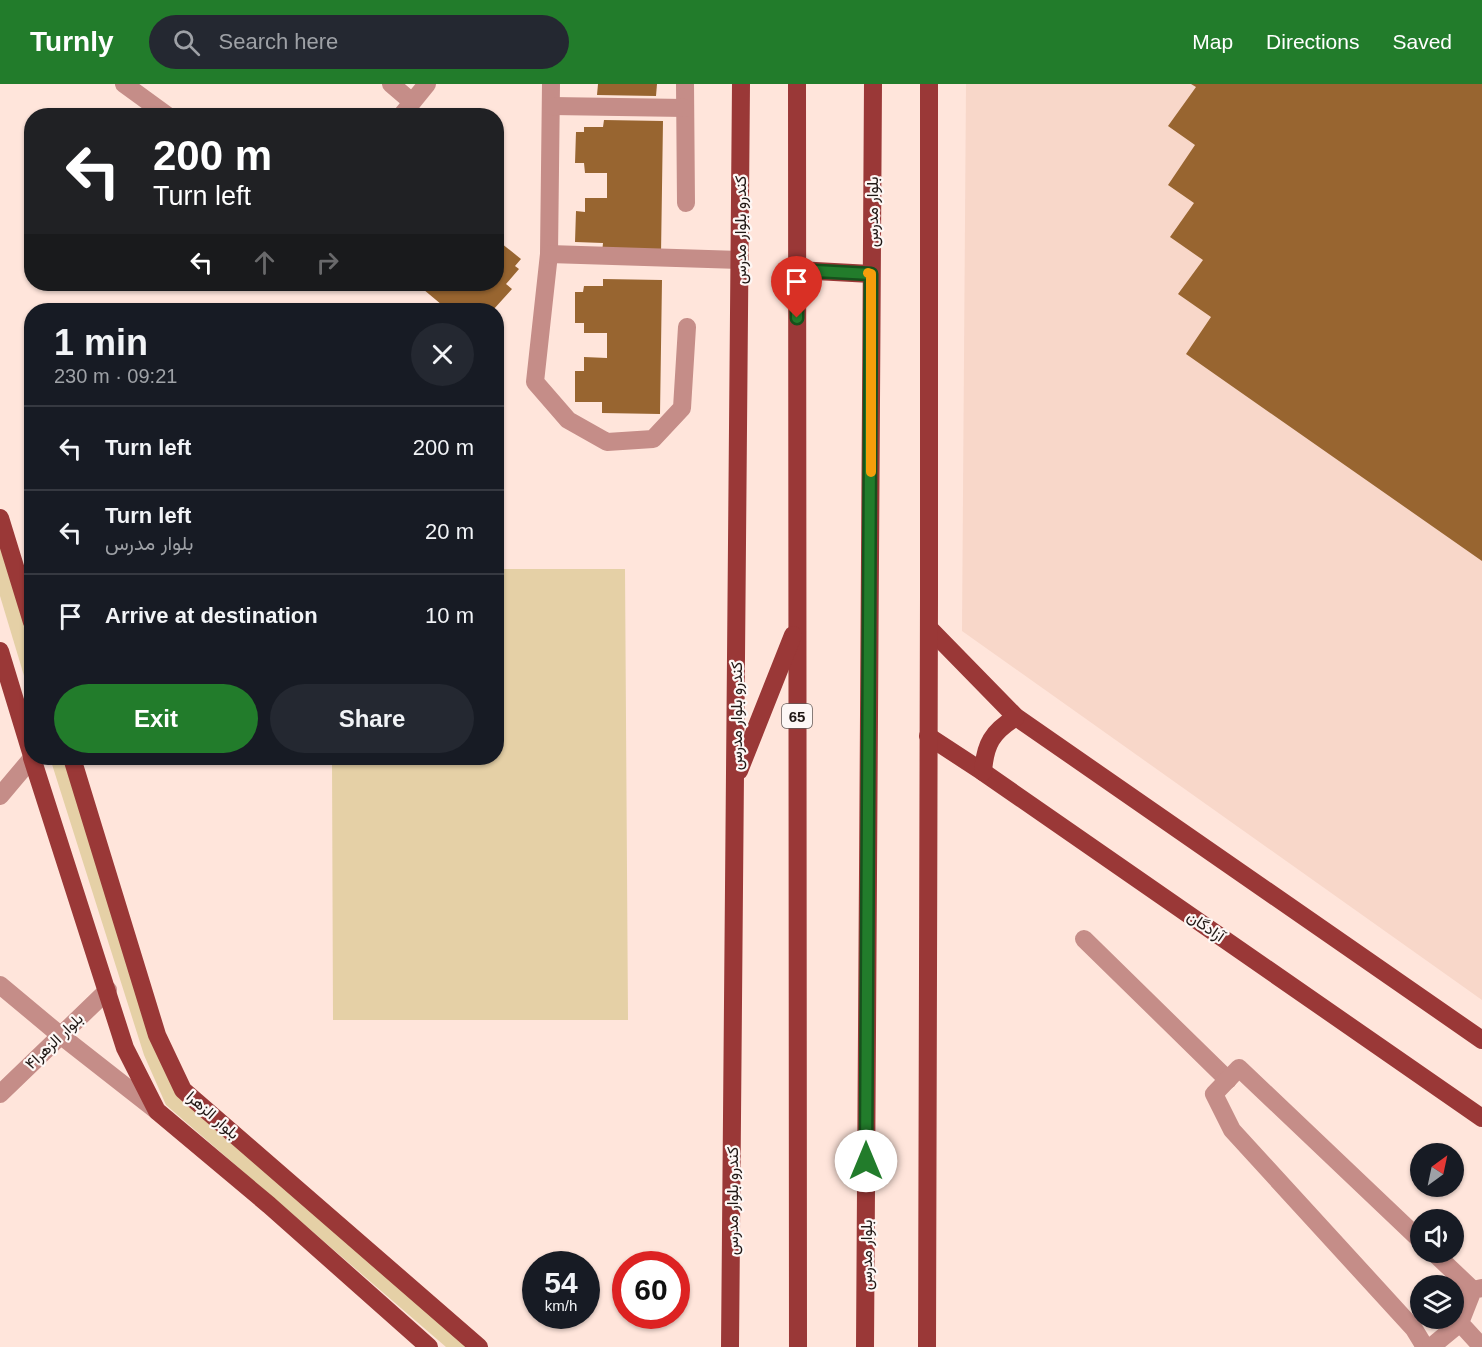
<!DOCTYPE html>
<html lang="en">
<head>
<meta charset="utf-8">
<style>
  :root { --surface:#171b24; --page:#242831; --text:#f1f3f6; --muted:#9ea1a6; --line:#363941; --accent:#227c2b }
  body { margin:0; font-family:Helvetica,Vazirmatn,sans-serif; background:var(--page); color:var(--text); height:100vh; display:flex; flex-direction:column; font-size:22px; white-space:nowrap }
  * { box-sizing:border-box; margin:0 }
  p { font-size:20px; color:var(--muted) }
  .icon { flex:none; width:33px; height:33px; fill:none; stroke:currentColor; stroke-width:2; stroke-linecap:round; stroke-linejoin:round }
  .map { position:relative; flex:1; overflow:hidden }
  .details { position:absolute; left:24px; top:219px; width:480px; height:462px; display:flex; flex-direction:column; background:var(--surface); border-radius:24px; box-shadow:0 2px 4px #0004 }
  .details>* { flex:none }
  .banner { position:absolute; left:24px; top:24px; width:480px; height:183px; border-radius:24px; box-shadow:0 2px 4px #0004; background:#202124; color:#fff; overflow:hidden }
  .needle { width:39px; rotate:33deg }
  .fabs { position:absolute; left:1410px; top:1059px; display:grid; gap:12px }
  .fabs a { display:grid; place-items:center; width:54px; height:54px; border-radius:50%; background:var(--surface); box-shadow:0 2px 4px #0004; font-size:30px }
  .speed { position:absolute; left:522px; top:1167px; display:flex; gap:12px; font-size:30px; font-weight:700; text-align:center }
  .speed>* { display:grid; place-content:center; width:78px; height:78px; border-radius:50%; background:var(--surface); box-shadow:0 2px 4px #0004; line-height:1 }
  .speed small { font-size:15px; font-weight:400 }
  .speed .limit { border:9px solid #d22; background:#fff; color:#111 }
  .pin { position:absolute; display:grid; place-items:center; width:51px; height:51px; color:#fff; margin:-62px -26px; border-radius:50% 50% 50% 0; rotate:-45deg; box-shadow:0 0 6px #0007 }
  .pin .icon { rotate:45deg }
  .me { position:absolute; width:66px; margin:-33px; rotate:0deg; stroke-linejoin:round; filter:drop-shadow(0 0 4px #0008) }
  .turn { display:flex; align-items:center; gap:21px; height:126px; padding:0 30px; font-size:27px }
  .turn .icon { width:78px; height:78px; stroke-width:2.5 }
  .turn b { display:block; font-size:42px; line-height:51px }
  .lanes { display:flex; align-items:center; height:57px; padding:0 30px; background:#0003; justify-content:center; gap:30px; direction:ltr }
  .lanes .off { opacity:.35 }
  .round { display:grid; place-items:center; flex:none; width:63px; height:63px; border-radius:32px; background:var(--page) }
  .headline { display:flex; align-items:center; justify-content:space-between; height:102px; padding:0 30px }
  h1 { font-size:36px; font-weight:800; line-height:45px }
  .action { display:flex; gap:12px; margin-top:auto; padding:12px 30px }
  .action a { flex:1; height:69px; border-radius:36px; background:var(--accent); color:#fff; font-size:24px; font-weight:800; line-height:69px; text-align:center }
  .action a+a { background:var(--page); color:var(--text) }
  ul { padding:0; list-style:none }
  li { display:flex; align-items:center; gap:18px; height:84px; padding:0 30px; border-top:2px solid var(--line) }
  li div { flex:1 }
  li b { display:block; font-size:22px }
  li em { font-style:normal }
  header { display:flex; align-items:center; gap:36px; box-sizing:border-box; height:84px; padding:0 30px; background:var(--accent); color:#fff }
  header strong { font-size:28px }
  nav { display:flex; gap:33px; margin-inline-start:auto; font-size:21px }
  .search { width:420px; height:54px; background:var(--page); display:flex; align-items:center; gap:15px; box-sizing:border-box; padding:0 21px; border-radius:33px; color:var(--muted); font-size:22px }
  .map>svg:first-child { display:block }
  .built { fill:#f8d7c9 }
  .green { fill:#e5d0a6 }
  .building { fill:#986530 }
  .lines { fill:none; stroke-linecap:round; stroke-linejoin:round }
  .minor { stroke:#c58d88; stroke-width:18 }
  .major { stroke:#9a3837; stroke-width:18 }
  .route-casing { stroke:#16511c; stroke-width:15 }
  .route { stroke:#227c2b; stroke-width:10 }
  .slow { stroke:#f59e0b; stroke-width:10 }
  .labels { text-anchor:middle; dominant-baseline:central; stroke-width:4.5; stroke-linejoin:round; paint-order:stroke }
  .shield { fill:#fdf7f5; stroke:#625a58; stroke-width:1.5 }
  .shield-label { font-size:15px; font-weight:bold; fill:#201714 }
  .street-label { font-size:16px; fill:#201714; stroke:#fdf7f5 }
</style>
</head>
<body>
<header>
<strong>Turnly</strong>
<div class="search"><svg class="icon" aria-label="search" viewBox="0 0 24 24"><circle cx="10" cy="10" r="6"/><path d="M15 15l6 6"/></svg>Search here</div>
<nav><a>Map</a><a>Directions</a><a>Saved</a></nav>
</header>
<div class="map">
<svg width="1482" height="1263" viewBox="0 0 1482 1263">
  <rect width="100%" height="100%" fill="#ffe5db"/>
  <path class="built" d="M 966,0 L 1482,0 L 1482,916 L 962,547 Z"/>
  <g class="green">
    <path d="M 0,455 L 31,558 L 31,615 L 0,512 Z"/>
    <path d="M 497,485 L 625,485 L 628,936 L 333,936 L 332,674 L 496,674 Z"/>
    <path d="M 50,674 L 67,674 L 180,1011 L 471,1263 L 446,1263 L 166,1021 L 144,971 Z"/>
  </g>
  <g class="building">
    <path d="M 598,0 L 657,0 L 656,12 L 597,11 Z"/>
    <path d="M 1191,0 L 1482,0 L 1482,477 L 1186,270 L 1211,233 L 1178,210 L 1203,176 L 1170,153 L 1194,119 L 1168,101 L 1195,61 L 1168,42 L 1196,3 Z"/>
    <path d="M 604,36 L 663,37 L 661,170 L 602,169 L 603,159 L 575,158 L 576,127 L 585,128 L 585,114 L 607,114 L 607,89 L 585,89 L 584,79 L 575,79 L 576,48 L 584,48 L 584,43 L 603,43 Z"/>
    <path d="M 496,155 L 521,175 L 515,182 L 519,185 L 506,200 L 512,205 L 493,226 L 448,226 L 417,200 L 496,200 Z"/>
    <path d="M 603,195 L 662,196 L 660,330 L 602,329 L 602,318 L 575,318 L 575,287 L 584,287 L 584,273 L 607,274 L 607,249 L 584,249 L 584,239 L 575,239 L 575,208 L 583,208 L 584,202 L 603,202 Z"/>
  </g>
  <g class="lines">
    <g class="minor">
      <path d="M 124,0 L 168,32"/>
      <path d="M 391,0 L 412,18"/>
      <path d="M 551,0 L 549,170 L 535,298 L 568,336 L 607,358 L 653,355 L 682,324 L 687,243"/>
      <path d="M 685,0 L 686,119"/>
      <path d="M 552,22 L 685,24"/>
      <path d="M 401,32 L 427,0"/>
      <path d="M 549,170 L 740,176"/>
      <path d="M 0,712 L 32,674"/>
      <path d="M 1084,855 L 1228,996"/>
      <path d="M 0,901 L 60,951 L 157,1027"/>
      <path d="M 0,1010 L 108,906"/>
      <path d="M 1420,1156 L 1239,984 L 1214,1010 L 1232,1046 L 1414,1245 L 1425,1263"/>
      <path d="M 1433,1168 L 1473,1206"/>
      <path d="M 1431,1263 L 1460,1239"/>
      <path d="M 1482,1263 L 1460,1239 L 1473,1206 L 1482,1204"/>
    </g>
    <g class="major">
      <path d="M 797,0 L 798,1263"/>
      <path d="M 797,186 L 871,190"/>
      <path d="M 0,434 L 32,538"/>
      <path d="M 929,544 L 1016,633 L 1482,956"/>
      <path d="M 0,567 L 32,672"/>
      <path d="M 928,652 L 983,688 L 1482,1034"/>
      <path d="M 32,674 L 125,964 L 157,1027 L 269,1121 L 429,1263"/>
      <path d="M 72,674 L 157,951 L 183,1006 L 479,1263"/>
      <path d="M 739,687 L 793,551"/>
      <path d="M 983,688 C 985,660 992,648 1016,633"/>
      <path d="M 730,1263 L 741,0"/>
      <path d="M 865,1263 L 873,0"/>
      <path d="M 927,1263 L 929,513 L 929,0"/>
    </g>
  </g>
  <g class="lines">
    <defs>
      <path id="route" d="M 797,234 L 797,186 L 871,190 L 866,1077"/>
    </defs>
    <use href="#route" class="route-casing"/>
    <use href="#route" class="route"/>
    <path class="slow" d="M 868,189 L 871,190 L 871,388"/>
  </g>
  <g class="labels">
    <rect class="shield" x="782" y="620" width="30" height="24" rx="4.5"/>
    <g class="shield-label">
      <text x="797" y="632">65</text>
    </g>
    <g class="street-label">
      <text transform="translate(872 128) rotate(-90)">بلوار مدرس</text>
      <text transform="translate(740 146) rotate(-90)">کندرو بلوار مدرس</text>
      <text transform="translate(736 632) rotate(-90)">کندرو بلوار مدرس</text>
      <text transform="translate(1206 842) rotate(35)">آزادگان</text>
      <text transform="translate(54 957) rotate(-44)">بلوار الزهرا۴</text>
      <text transform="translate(213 1031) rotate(41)">بلوار الزهرا</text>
      <text transform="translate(732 1117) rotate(-90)">کندرو بلوار مدرس</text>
      <text transform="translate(866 1171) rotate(-90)">بلوار مدرس</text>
    </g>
  </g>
</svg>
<div class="fabs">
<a><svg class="needle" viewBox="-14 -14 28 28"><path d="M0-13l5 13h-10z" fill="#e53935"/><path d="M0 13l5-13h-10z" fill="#9ea1a6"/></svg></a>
<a><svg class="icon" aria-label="sound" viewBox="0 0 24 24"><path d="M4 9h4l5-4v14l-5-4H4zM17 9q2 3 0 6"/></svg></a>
<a><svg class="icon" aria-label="layers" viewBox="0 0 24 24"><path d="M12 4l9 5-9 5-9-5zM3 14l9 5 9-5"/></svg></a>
</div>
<div class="speed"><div>54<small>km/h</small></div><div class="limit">60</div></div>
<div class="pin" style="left:797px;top:234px;background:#d93025"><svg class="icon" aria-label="arrive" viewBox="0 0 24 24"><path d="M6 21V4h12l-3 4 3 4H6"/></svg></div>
<svg class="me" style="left:866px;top:1077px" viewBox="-20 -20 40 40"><circle r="19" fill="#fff"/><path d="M0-13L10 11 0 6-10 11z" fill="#227c2b"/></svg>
<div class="banner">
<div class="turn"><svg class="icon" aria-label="left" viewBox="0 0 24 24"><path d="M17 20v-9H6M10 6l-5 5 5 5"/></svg><div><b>200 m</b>Turn left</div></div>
<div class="lanes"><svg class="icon" aria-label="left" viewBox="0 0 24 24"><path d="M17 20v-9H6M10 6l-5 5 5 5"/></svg><svg class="icon off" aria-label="ahead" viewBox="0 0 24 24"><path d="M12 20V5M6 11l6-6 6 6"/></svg><svg class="icon off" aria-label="right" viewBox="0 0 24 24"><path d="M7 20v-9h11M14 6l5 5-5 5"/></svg></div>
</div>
<section class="details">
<div class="headline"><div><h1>1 min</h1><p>230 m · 09:21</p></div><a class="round"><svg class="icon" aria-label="close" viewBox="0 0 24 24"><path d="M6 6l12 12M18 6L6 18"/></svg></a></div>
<ul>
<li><svg class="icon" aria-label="left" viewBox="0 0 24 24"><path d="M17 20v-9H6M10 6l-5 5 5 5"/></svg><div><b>Turn left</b></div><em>200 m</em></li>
<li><svg class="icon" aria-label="left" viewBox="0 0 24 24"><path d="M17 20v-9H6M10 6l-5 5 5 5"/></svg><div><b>Turn left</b><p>بلوار مدرس</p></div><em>20 m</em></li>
<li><svg class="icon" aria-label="arrive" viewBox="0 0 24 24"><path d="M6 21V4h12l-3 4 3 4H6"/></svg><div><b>Arrive at destination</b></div><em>10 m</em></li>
</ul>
<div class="action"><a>Exit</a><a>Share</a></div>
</section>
</div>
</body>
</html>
